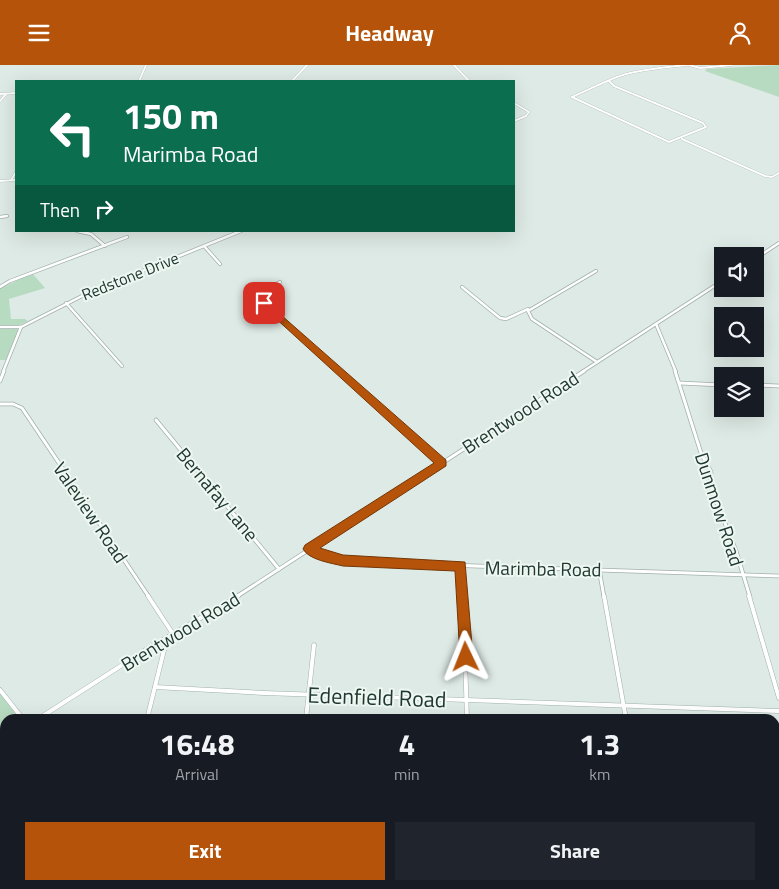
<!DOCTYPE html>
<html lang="en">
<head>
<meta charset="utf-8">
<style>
  :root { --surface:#171b24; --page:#20242c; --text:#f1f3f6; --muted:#9ea1a6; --accent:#b45309 }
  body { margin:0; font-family:"Titillium Web",sans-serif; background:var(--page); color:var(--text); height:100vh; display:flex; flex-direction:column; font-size:19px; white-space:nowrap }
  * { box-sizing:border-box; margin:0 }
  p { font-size:16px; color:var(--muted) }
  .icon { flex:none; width:28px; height:28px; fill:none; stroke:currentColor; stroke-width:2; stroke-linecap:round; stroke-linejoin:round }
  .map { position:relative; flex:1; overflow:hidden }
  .side { position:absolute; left:0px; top:649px; width:780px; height:176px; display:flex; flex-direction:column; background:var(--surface); border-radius:15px 15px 0 0; box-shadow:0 5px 20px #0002 }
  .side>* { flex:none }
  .banner { position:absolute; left:15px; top:15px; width:500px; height:152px; border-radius:0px; box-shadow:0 5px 20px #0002; background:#0b6e4f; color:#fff; overflow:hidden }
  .buttons { position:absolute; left:714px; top:182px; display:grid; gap:10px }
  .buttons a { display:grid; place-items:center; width:50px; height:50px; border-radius:0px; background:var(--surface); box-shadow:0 5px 20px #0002; font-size:25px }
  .pin { position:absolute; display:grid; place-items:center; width:42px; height:42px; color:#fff; margin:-21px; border-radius:10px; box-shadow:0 2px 8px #0006 }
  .me { position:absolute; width:55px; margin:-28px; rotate:358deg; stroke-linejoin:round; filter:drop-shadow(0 0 4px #0008) }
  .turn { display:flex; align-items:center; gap:18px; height:105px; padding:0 25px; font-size:22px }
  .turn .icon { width:65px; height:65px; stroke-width:2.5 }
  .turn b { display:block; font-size:35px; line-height:42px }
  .then { display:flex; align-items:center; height:48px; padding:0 25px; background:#0003; gap:10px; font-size:19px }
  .eta { display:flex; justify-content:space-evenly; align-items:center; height:85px; text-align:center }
  .eta b { font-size:30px; font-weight:700; line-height:35px }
  .primary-button { display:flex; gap:10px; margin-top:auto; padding:10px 25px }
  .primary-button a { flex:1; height:58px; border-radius:0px; background:var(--accent); color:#fff; font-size:20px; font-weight:700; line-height:58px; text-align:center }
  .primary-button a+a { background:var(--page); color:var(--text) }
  header { display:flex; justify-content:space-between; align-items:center; height:65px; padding:0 25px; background:var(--accent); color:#fff; font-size:22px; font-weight:700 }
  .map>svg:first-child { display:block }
  .green { fill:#b7dbc0 }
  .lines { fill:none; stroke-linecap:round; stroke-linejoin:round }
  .minor-far3-casing { stroke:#a1b1ac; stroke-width:2.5 }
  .minor-far2-casing { stroke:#a1b1ac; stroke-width:4 }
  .minor-far1-casing { stroke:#a1b1ac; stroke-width:4.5 }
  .minor-casing { stroke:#a1b1ac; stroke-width:5 }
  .trunk-casing { stroke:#bcc4c2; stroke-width:9 }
  .minor-far3 { stroke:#fff; stroke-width:2 }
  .minor-far2 { stroke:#fff; stroke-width:2.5 }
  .minor-far1 { stroke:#fff; stroke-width:3 }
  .minor { stroke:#fff; stroke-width:4 }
  .trunk { stroke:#488274; stroke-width:8 }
  .route { fill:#b45309; stroke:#753606 }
  .labels { text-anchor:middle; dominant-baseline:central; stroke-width:4; stroke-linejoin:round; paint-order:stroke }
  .far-street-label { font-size:16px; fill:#203932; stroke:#eff7f3 }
  .street-label { font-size:19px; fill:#203932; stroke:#eff7f3 }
  .near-street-label { font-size:22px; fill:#203932; stroke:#eff7f3 }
</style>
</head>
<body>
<header><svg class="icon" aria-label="menu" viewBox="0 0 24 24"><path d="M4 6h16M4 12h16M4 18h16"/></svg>Headway<svg class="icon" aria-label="person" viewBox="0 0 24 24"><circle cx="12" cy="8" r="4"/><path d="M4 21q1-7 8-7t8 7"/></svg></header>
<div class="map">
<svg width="779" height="824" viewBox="0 0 779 824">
  <rect width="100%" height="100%" fill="#deeae5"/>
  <g class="green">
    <path d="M 779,0 L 779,32 L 705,6 L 707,4 Z"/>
    <path d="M 32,208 L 45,223 L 9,234 L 11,254 L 25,254 L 28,256 L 17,261 L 0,261 L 0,224 Z"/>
    <path d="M 0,264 L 18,264 L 6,295 L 0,295 Z"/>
    <path d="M 0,628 L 19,654 L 5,654 L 5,667 L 0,662 Z"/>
    <path d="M 0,807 L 5,807 L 5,820 L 53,820 L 54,824 L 0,824 Z"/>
  </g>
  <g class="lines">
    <defs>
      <g id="minor-far3">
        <path d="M 454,0 L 469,16"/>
        <path d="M 689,0 L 700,3 L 732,0"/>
        <path d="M 139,16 L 146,0"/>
        <path d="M 292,16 L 307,0"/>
        <path d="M 0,29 L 16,28"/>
        <path d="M 572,32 L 669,77 L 706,62 L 703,58 L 614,21 L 609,16"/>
        <path d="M 572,32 C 589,25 608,14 626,9 C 646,4 666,2 687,0"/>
        <path d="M 0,36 L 6,29"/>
        <path d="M 514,38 L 529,47 L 526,51 L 514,56"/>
        <path d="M 682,74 L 765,111 L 772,112 L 779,108"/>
        <path d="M 11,115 L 16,107"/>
        <path d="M 0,116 L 16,115"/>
      </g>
      <g id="minor-far2">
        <path d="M 0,152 L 7,151"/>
        <path d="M 77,166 L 91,169 L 105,181"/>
        <path d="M 204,181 L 220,199"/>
        <path d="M 755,194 L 779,178"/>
        <path d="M 596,206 L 528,246 L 532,254 L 597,297"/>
        <path d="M 280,217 L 257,230 L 271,246 L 340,307"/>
        <path d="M 0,222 L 10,216 L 127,172"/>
        <path d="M 462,222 L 500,253 L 506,254 L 528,244"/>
        <path d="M 66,238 L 122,301"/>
        <path d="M 656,259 L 676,307"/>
        <path d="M 0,262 L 21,262"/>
        <path d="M 21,262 L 88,228 L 241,166"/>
        <path d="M 3,307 L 21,262"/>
        <path d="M 582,307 L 722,216"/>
      </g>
      <g id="minor-far1">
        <path d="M 339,306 L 442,398"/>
        <path d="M 675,306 L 701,388 L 711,407 L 710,420 L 736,486 L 750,532"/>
        <path d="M 0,316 L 4,306"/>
        <path d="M 680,318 L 722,320"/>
        <path d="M 755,320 L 779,321"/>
        <path d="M 0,339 L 13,339 L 22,343 L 149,532"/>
        <path d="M 156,355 L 279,504"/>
        <path d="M 310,484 L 333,494 L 385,498 L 779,511"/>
        <path d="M 461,501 L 463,532"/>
        <path d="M 599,504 L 604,532"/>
        <path d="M 236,532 L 584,306"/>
      </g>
      <g id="minor">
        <path d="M 148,531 L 173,569"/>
        <path d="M 463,531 L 467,654"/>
        <path d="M 604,531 L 626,654"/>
        <path d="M 749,531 L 779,633"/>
        <path d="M 155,622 L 264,628 L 779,646"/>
        <path d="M 0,625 L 23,654"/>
        <path d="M 38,654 L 144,586 L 238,531"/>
        <path d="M 147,654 L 167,573"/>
        <path d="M 306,654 L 314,580"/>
        <path d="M 0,697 L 5,693"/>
        <path d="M 108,820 L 108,824"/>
        <path d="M 355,820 L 355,824"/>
        <path d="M 565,820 L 675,824"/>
      </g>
      <g id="trunk">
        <path d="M 0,677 L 5,684"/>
        <path d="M 58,820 L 59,824"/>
      </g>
    </defs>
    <use href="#minor-far3" class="minor-far3-casing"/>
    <use href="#minor-far2" class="minor-far2-casing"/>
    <use href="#minor-far1" class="minor-far1-casing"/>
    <use href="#minor" class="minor-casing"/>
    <use href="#trunk" class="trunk-casing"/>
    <use href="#minor-far3" class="minor-far3"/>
    <use href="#minor-far2" class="minor-far2"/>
    <use href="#minor-far1" class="minor-far1"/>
    <use href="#minor" class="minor"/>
    <use href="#trunk" class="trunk"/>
  </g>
  <path class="route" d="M 264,235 L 446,395 L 446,401 L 320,483 L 343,490 L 465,497 L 473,592 L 471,597 L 466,599 L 462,597 L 460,592 L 455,506 L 343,501 C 331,498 309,495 303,484 L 305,480 L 434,398 L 261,240 L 260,238 Z"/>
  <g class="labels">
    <g class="far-street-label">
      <text transform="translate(130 211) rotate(-22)">Redstone Drive</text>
    </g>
    <g class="street-label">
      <text transform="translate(520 347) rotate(-33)">Brentwood Road</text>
      <text transform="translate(218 429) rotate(50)">Bernafay Lane</text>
      <text transform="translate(720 444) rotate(72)">Dunmow Road</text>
      <text transform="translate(91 447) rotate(56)">Valeview Road</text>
      <text transform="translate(543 503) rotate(1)">Marimba Road</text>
      <text transform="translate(180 566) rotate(-31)">Brentwood Road</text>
    </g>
    <g class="near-street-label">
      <text transform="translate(377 632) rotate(2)">Edenfield Road</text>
    </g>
  </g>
</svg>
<div class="buttons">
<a><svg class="icon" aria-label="sound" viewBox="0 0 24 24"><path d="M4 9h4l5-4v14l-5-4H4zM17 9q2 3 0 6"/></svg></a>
<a><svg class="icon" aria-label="search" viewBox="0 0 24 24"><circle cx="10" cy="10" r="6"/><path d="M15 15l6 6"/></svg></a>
<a><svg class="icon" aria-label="layers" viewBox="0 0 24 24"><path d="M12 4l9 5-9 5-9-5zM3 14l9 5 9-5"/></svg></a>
</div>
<div class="pin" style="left:264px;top:238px;background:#d93025"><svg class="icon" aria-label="arrive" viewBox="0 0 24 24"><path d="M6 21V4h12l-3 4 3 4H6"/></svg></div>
<svg class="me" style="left:466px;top:592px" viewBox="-20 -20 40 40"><path d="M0-17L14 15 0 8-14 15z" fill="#b45309" stroke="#fff" stroke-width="4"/></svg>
<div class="banner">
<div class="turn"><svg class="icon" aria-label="left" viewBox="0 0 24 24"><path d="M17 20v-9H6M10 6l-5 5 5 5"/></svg><div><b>150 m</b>Marimba Road</div></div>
<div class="then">Then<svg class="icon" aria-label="right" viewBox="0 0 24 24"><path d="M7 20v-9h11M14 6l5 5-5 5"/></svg></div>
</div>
<section class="side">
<div class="eta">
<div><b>16:48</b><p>Arrival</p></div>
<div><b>4</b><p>min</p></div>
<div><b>1.3</b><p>km</p></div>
</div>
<div class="primary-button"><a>Exit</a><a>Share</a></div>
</section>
</div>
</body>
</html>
